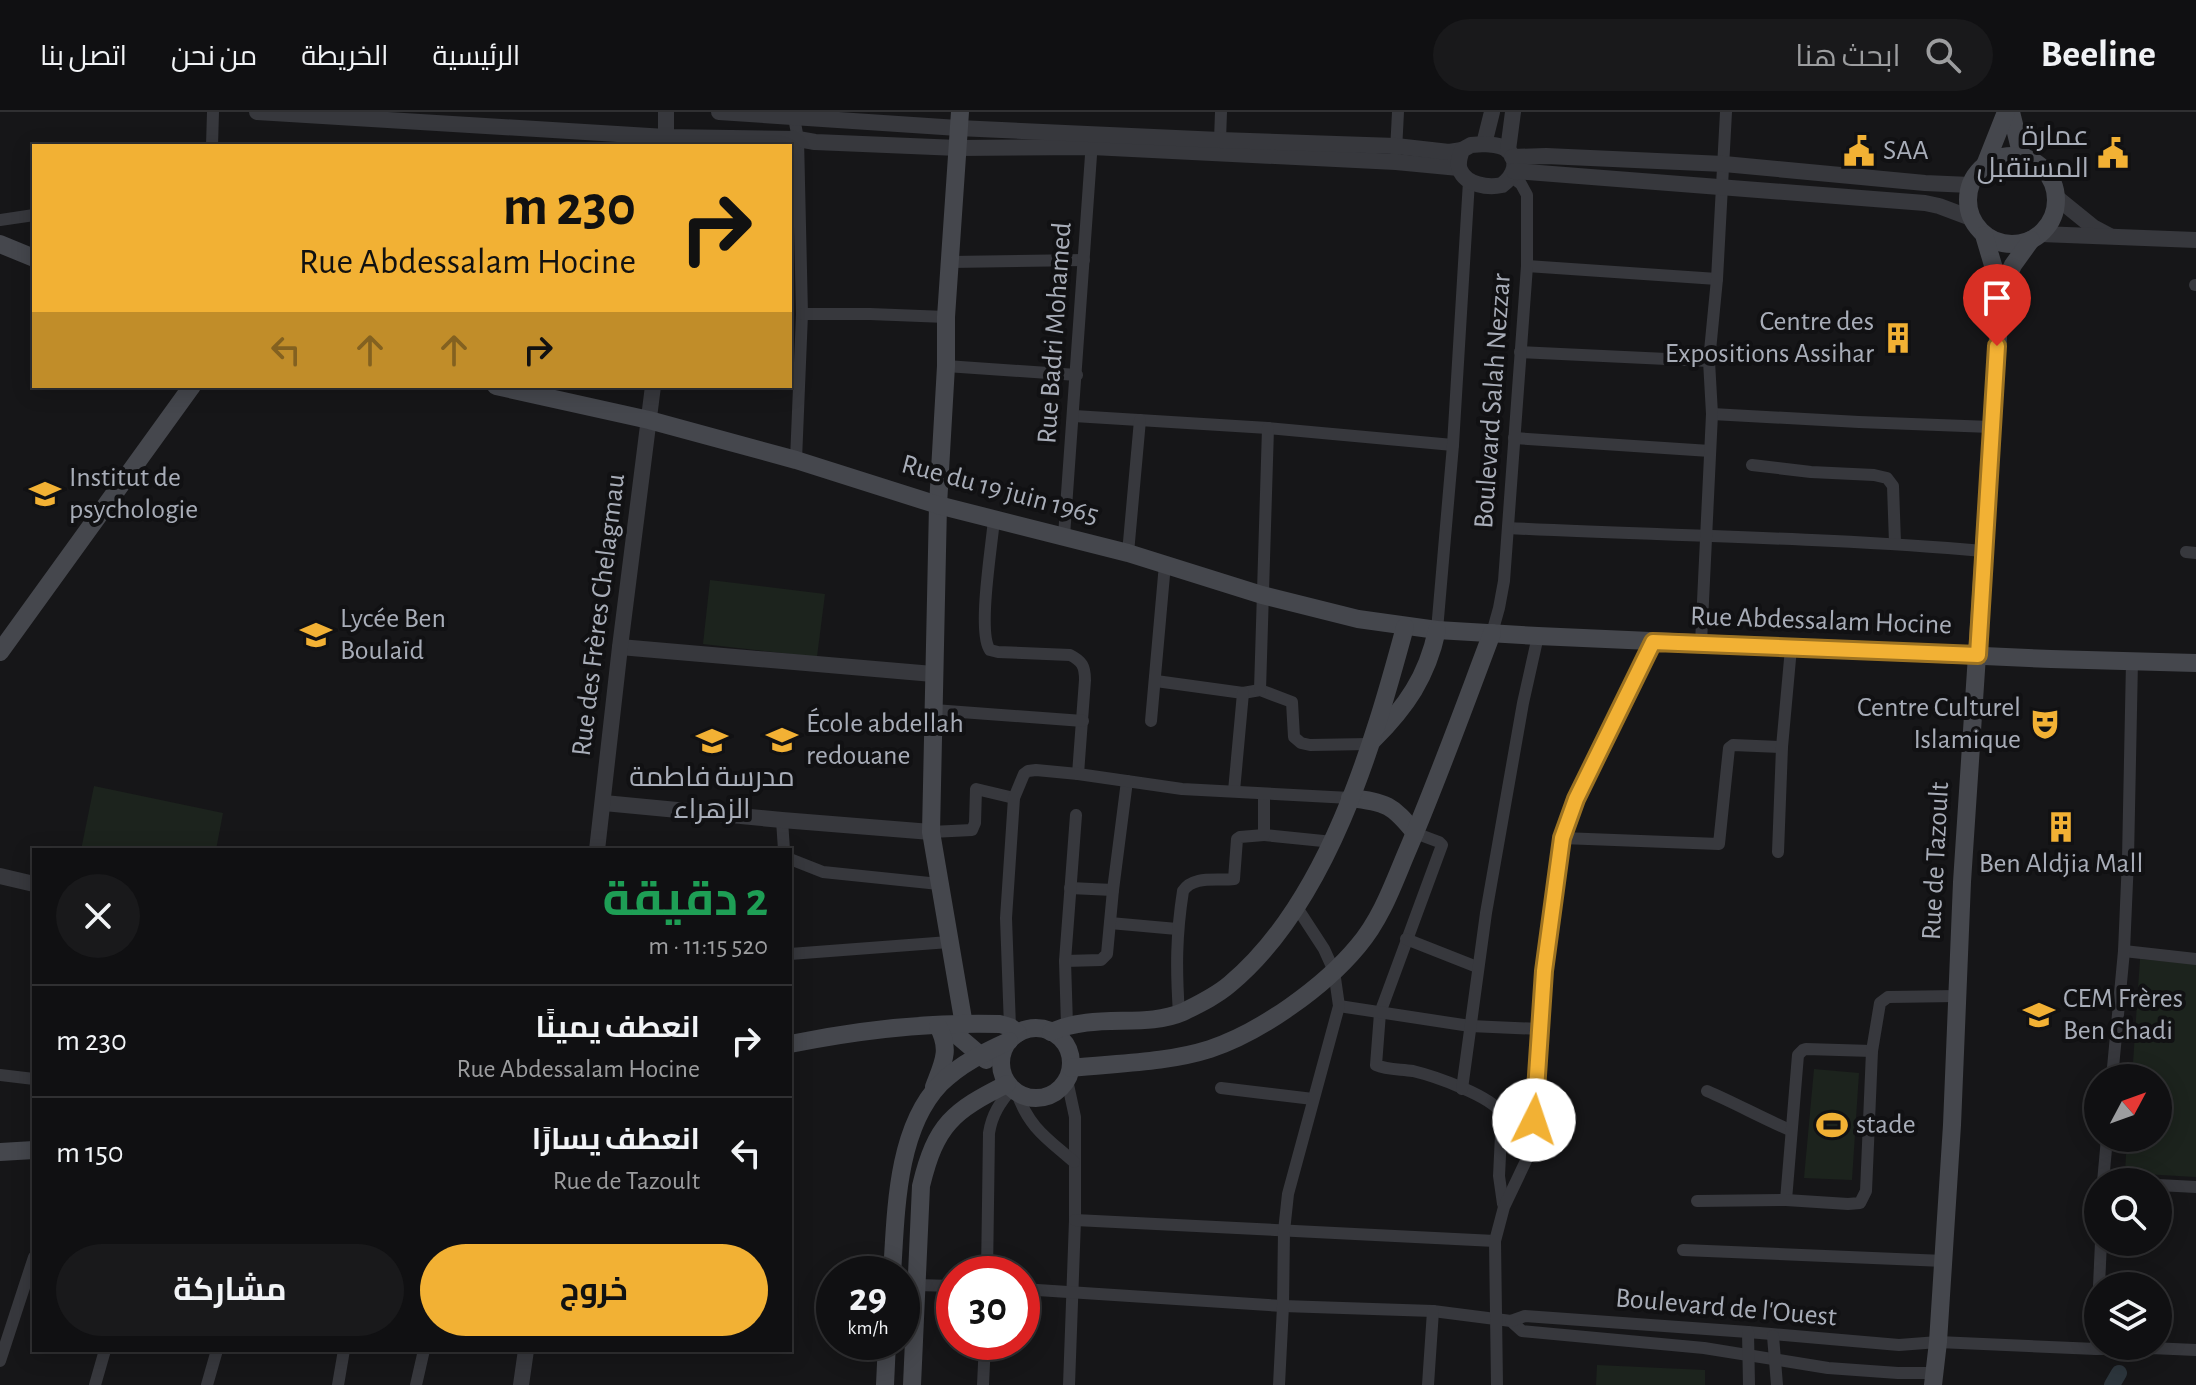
<!DOCTYPE html>
<html lang="ar">
<head>
<meta charset="utf-8">
<style>
  :root { --surface:#101012; --page:#19191b; --text:#f1f3f6; --muted:#9c9d9f; --line:#303032; --accent:#f2b134 }
  body { margin:0; font-family:"Alegreya Sans",Cairo,sans-serif; background:var(--page); color:var(--text); direction:rtl; height:100vh; display:flex; flex-direction:column; font-size:30px; white-space:nowrap }
  * { box-sizing:border-box; margin:0 }
  p { font-size:26px; color:var(--muted) }
  .icon { flex:none; width:44px; height:44px; fill:none; stroke:currentColor; stroke-width:2; stroke-linecap:round; stroke-linejoin:round }
  .map { position:relative; flex:1; overflow:hidden; direction:ltr }
  .drawer { position:absolute; left:32px; top:736px; width:760px; height:504px; display:flex; flex-direction:column; background:var(--surface); border-radius:0px; box-shadow:0 4px 20px #0003,0 0 0 2px var(--line); direction:rtl }
  .drawer>* { flex:none }
  .top-card { position:absolute; left:32px; top:32px; width:760px; height:244px; border-radius:0px; box-shadow:0 4px 20px #0003,0 0 0 2px var(--line); direction:rtl; background:#f2b134; color:#111; overflow:hidden }
  .needle { width:52px; rotate:49deg }
  .controls { position:absolute; left:2084px; top:952px; display:grid; gap:16px }
  .controls a { display:grid; place-items:center; width:88px; height:88px; border-radius:50%; background:var(--surface); box-shadow:0 4px 20px #0003,0 0 0 2px var(--line); font-size:40px }
  .speed { position:absolute; left:816px; top:1144px; display:flex; gap:16px; font-size:40px; font-weight:700; text-align:center }
  .speed>* { display:grid; place-content:center; width:104px; height:104px; border-radius:50%; background:var(--surface); box-shadow:0 4px 20px #0003,0 0 0 2px var(--line); line-height:1 }
  .speed small { font-size:20px; font-weight:400 }
  .speed .limit { border:12px solid #d22; background:#fff; color:#111 }
  .pin { position:absolute; display:grid; place-items:center; width:68px; height:68px; color:#fff; margin:-82px -34px; border-radius:50% 50% 50% 0; rotate:-45deg; box-shadow:0 0 8px #0007 }
  .pin .icon { rotate:45deg }
  .me { position:absolute; width:88px; margin:-44px; rotate:4deg; stroke-linejoin:round; filter:drop-shadow(0 0 6px #0008) }
  .turn { display:flex; align-items:center; gap:28px; height:168px; padding:0 24px; font-size:36px }
  .turn .icon { width:104px; height:104px; stroke-width:2.5 }
  .turn b { display:block; font-size:56px; line-height:68px }
  .lanes { display:flex; align-items:center; height:76px; padding:0 24px; background:#0003; justify-content:center; gap:40px; direction:ltr }
  .lanes .off { opacity:.35 }
  .round { display:grid; place-items:center; flex:none; width:84px; height:84px; border-radius:42px; background:var(--page) }
  .summary { display:flex; align-items:center; justify-content:space-between; height:136px; padding:0 24px }
  h1 { font-size:48px; font-weight:700; line-height:60px; color:#1e9e55 }
  .button { display:flex; gap:16px; margin-top:auto; padding:16px 24px }
  .button a { flex:1; height:92px; border-radius:48px; background:var(--accent); color:#111; font-size:32px; font-weight:700; line-height:92px; text-align:center }
  .button a+a { background:var(--page); color:var(--text) }
  ul { padding:0; list-style:none }
  li { display:flex; align-items:center; gap:24px; height:112px; padding:0 24px; border-top:2px solid var(--line) }
  li div { flex:1 }
  li b { display:block; font-size:30px }
  li em { font-style:normal }
  header { display:flex; align-items:center; gap:48px; box-sizing:border-box; height:112px; padding:0 40px; background:var(--surface); border-bottom:2px solid var(--line) }
  header strong { font-size:38px }
  nav { display:flex; gap:44px; margin-inline-start:auto; font-size:28px }
  .search { width:560px; height:72px; background:var(--page); display:flex; align-items:center; gap:20px; box-sizing:border-box; padding:0 28px; border-radius:44px; color:var(--muted); font-size:30px }
  .map>svg:first-child { display:block }
  .green { fill:#1c231d }
  .lines { fill:none; stroke-linecap:round; stroke-linejoin:round }
  .canal { stroke:#2c353c; stroke-width:16 }
  .minor { stroke:#37383d; stroke-width:12 }
  .tertiary { stroke:#37383d; stroke-width:16 }
  .secondary { stroke:#45474d; stroke-width:18 }
  .route-casing { stroke:#9d7322; stroke-width:20 }
  .route { stroke:#f2b134; stroke-width:14 }
  .labels { text-anchor:middle; dominant-baseline:central; stroke-width:8; stroke-linejoin:round; paint-order:stroke }
  .poi-label { font-size:28px; fill:#a8adb8; stroke:#111113; text-anchor:start }
  .street-label { font-size:28px; fill:#a8adb8; stroke:#111113 }
</style>
</head>
<body>
<header>
<strong>Beeline</strong>
<div class="search"><svg class="icon" aria-label="search" viewBox="0 0 24 24"><circle cx="10" cy="10" r="6"/><path d="M15 15l6 6"/></svg>ابحث هنا</div>
<nav><a>الرئيسية</a><a>الخريطة</a><a>من نحن</a><a>اتصل بنا</a></nav>
</header>
<div class="map">
<svg width="2196" height="1273" viewBox="0 0 2196 1273">
  <rect width="100%" height="100%" fill="#161618"/>
  <g class="green">
    <path d="M 710,468 L 825,482 L 817,545 L 703,532 Z"/>
    <path d="M 94,674 L 223,701 L 216,738 L 81,738 Z"/>
    <path d="M 2140,847 L 2196,852 L 2196,1065 L 2125,1061 L 2127,1026 L 2158,1026 L 2158,966 L 2132,966 Z"/>
    <path d="M 1814,957 L 1859,961 L 1852,1068 L 1804,1066 Z"/>
    <path d="M 1597,1253 L 1705,1258 L 1705,1273 L 1596,1273 Z"/>
  </g>
  <g class="lines">
    <path class="canal" d="M 2112,1273 L 2119,1261"/>
    <g class="minor">
      <path d="M 793,0 L 798,27 L 802,202 L 796,348"/>
      <path d="M 1220,28 L 1221,0"/>
      <path d="M 212,34 L 213,0"/>
      <path d="M 1396,39 L 1398,0"/>
      <path d="M 0,108 L 34,103"/>
      <path d="M 950,150 L 1084,148"/>
      <path d="M 1527,154 L 1717,167"/>
      <path d="M 2195,173 L 2196,173"/>
      <path d="M 802,202 L 870,202 L 946,205"/>
      <path d="M 1520,240 L 1709,249"/>
      <path d="M 946,254 L 1077,263"/>
      <path d="M 1712,302 L 1859,310 L 1991,315"/>
      <path d="M 1074,304 L 1268,316 L 1453,333"/>
      <path d="M 1514,326 L 1710,339"/>
      <path d="M 1752,353 L 1811,360 L 1874,363 L 1887,366 L 1893,374 L 1895,431"/>
      <path d="M 994,407 C 992,433 977,521 990,538 L 998,540 L 1070,543 C 1082,549 1085,554 1085,568 L 1078,662"/>
      <path d="M 1508,416 C 1666,424 1825,425 1983,439"/>
      <path d="M 1064,424 L 1092,29"/>
      <path d="M 2186,440 L 2196,441"/>
      <path d="M 1128,441 L 1140,308"/>
      <path d="M 1437,518 L 1453,333 L 1469,69"/>
      <path d="M 1492,521 L 1499,496 L 1504,469 L 1527,154 L 1527,83 L 1521,72 L 1512,65"/>
      <path d="M 1701,531 L 1712,302 L 1709,249 L 1717,167 L 1726,0"/>
      <path d="M 1156,569 L 1243,581 L 1260,578 L 1292,590 L 1294,625 L 1301,631 L 1310,633 L 1369,632"/>
      <path d="M 1260,578 L 1268,316"/>
      <path d="M 934,598 L 1083,609"/>
      <path d="M 1151,609 L 1165,452"/>
      <path d="M 1234,679 L 1243,581"/>
      <path d="M 782,708 L 784,738"/>
      <path d="M 931,720 L 972,718 L 975,711 L 976,677 L 1014,686"/>
      <path d="M 1415,721 L 1439,730 L 1442,733 L 1380,901 L 1376,953 C 1387,958 1401,957 1413,959 C 1434,964 1492,984 1502,1002 L 1499,1064 L 1503,1092"/>
      <path d="M 1264,723 L 1333,730"/>
      <path d="M 1562,726 L 1719,732 L 1729,636 L 1733,633 L 1782,635"/>
      <path d="M 1778,740 L 1782,635 L 1791,536"/>
      <path d="M 790,747 L 823,760 L 939,772"/>
      <path d="M 1070,776 L 1113,778"/>
      <path d="M 1110,811 L 1177,817"/>
      <path d="M 1406,827 L 1477,855"/>
      <path d="M 2124,839 L 2196,847"/>
      <path d="M 790,842 L 949,830"/>
      <path d="M 1065,849 L 1101,848 L 1107,842 L 1113,778 L 1127,669"/>
      <path d="M 1339,894 L 1470,914 L 1540,917"/>
      <path d="M 1179,902 C 1176,857 1176,824 1183,779 C 1193,763 1217,769 1234,767 L 1237,727 L 1240,725 L 1264,723 L 1264,682"/>
      <path d="M 1067,913 L 1065,849 L 1076,703"/>
      <path d="M 1010,915 L 1006,806 L 1014,686 L 1024,662 L 1028,659 L 1036,658 L 1078,662 L 1182,677 L 1350,686"/>
      <path d="M 0,963 L 34,967"/>
      <path d="M 2112,966 L 2124,839 L 2128,747 L 2132,549"/>
      <path d="M 1067,968 L 1075,1005 L 1075,1108 L 1069,1273"/>
      <path d="M 1221,976 L 1313,987"/>
      <path d="M 1462,977 L 1486,801 L 1523,591 L 1538,524"/>
      <path d="M 1707,979 C 1735,991 1762,1006 1790,1018"/>
      <path d="M 1017,981 C 1029,1016 1048,1027 1074,1050"/>
      <path d="M 2103,1070 L 2107,1026"/>
      <path d="M 2158,1073 L 2196,1075"/>
      <path d="M 1786,1088 L 1798,943 L 1803,938 L 1806,937 L 1872,939"/>
      <path d="M 1697,1089 L 1786,1088 L 1848,1092 L 1860,1091 L 1866,1079 L 1872,939 L 1880,891 L 1888,885 L 1957,884"/>
      <path d="M 1075,1108 L 1495,1129"/>
      <path d="M 1683,1138 L 1944,1149"/>
      <path d="M 987,1162 L 989,1021 C 992,1002 1000,991 1012,976"/>
      <path d="M 916,1173 L 954,1174"/>
      <path d="M 2099,1174 L 2101,1130"/>
      <path d="M 1022,1177 L 1283,1194 L 1433,1199 L 1511,1209 L 1522,1219 L 1704,1236 L 1828,1256 L 1898,1261 L 1934,1261"/>
      <path d="M 1511,1209 L 1525,1204 L 1748,1220 L 1899,1233 L 1938,1230 L 2096,1237 L 2151,1236 L 2196,1238"/>
      <path d="M 1748,1220 L 1749,1273"/>
      <path d="M 1773,1224 L 1777,1273"/>
      <path d="M 2096,1237 L 2098,1186"/>
      <path d="M 0,1249 L 34,1145"/>
      <path d="M 95,1273 L 105,1238"/>
      <path d="M 207,1273 L 217,1238"/>
      <path d="M 338,1273 L 344,1238"/>
      <path d="M 416,1273 L 424,1238"/>
      <path d="M 983,1273 L 985,1230"/>
      <path d="M 1279,1273 L 1283,1194 L 1284,1119 L 1288,1082 L 1339,894 L 1334,859 L 1324,837 L 1296,794"/>
      <path d="M 1428,1273 L 1433,1199"/>
      <path d="M 1497,1273 L 1495,1129 L 1504,1095 L 1532,1036 L 1544,859 L 1562,726 L 1576,687 L 1653,530"/>
    </g>
    <g class="tertiary">
      <path d="M 257,0 L 666,25 L 798,27 L 815,30 L 958,36 L 1092,35 L 1396,50 L 1459,56"/>
      <path d="M 719,0 L 958,16 L 1220,28 L 1396,34 L 1449,40 L 1462,38"/>
      <path d="M 1484,32 L 1492,0"/>
      <path d="M 1485,32 C 1492,33 1501,33 1506,37 C 1521,48 1514,64 1502,73 C 1488,76 1466,73 1460,58 C 1457,51 1460,44 1462,38 L 1471,33 Z"/>
      <path d="M 666,34 L 666,0"/>
      <path d="M 1508,38 L 1513,0"/>
      <path d="M 1512,45 L 1546,44 L 1724,52 L 1925,71 L 1970,73"/>
      <path d="M 1514,59 L 1925,91 L 1939,94 L 1971,106"/>
      <path d="M 2056,85 L 2093,115 L 2110,124"/>
      <path d="M 2041,122 L 2196,128"/>
      <path d="M 620,535 L 933,562"/>
      <path d="M 604,691 L 782,708 L 931,720"/>
      <path d="M 597,738 L 620,535 L 653,274"/>
      <path d="M 0,764 L 34,772"/>
      <path d="M 521,1273 L 526,1238"/>
    </g>
    <g class="secondary">
      <path d="M 960,0 L 946,205 L 946,254 L 938,393 L 931,720 L 964,913"/>
      <path d="M 2011,0 L 2022,45"/>
      <circle cx="2012" cy="88" r="44"/>
      <path d="M 1985,53 L 2006,0"/>
      <path d="M 0,132 L 34,146"/>
      <path d="M 2001,180 L 2013,153 L 2031,128"/>
      <path d="M 496,274 L 649,308 L 796,348 L 938,393 L 1128,441 L 1262,483 L 1358,507 L 1437,518 L 1538,524 L 2051,547 L 2196,551"/>
      <path d="M 0,540 L 192,274"/>
      <path d="M 1373,628 C 1406,595 1427,565 1437,518"/>
      <path d="M 1350,686 C 1386,690 1393,693 1415,721"/>
      <path d="M 946,914 L 986,948"/>
      <circle cx="1036" cy="951" r="35"/>
      <path d="M 1051,920 C 1096,900 1144,917 1183,900 C 1199,892 1216,884 1230,872 C 1328,790 1373,633 1405,515"/>
      <path d="M 790,932 C 859,918 930,910 1000,912 L 1010,915 L 1018,921"/>
      <path d="M 1071,956 C 1117,951 1166,951 1210,937 C 1261,920 1324,875 1358,834 C 1381,807 1393,773 1406,742 C 1437,670 1464,595 1492,521"/>
      <path d="M 934,975 C 943,951 951,938 938,914"/>
      <path d="M 0,1040 L 34,1038"/>
      <path d="M 892,1162 C 896,1101 896,1018 940,972 C 960,952 985,940 1009,929"/>
      <path d="M 885,1273 L 887,1230"/>
      <path d="M 912,1273 L 921,1074 C 936,1012 953,999 1007,972"/>
      <path d="M 1933,1273 L 1938,1230 L 1952,1013 L 1962,770 L 2001,180 L 1984,123"/>
    </g>
  </g>
  <g class="lines">
    <defs>
      <path id="route" d="M 1534,1008 L 1544,859 L 1562,726 L 1576,687 L 1653,530 L 1978,543 L 1997,234"/>
    </defs>
    <use href="#route" class="route-casing"/>
    <use href="#route" class="route"/>
  </g>
  <defs>
    <symbol id="civic-bare" viewBox="-9 -9 18 18"><path d="M-.6-6.5H3V-4.5H.6V-3L4-1V1h2V6H-6V1h2V-1L-.6-3ZM-1.2 2.5V6h2.4V2.5Z" fill="#f2b134" stroke="#111113" stroke-width="2.5" paint-order="stroke"/></symbol>
    <symbol id="building-bare" viewBox="-9 -9 18 18"><path d="M-4-6H4V6H1V3H-1V6H-4ZM-2.5-4.3h1.7v1.8h-1.7ZM.8-4.3h1.7v1.8H.8ZM-2.5-1h1.7V.8h-1.7ZM.8-1h1.7V.8H.8Z" fill="#f2b134" stroke="#111113" stroke-width="2.5" paint-order="stroke"/></symbol>
    <symbol id="university-bare" viewBox="-9 -9 18 18"><path d="M0-5L7-2L0 1L-7-2ZM-4 1L0 2.5L4 1V4Q0 6-4 4Z" fill="#f2b134" stroke="#111113" stroke-width="2.5" paint-order="stroke"/></symbol>
    <symbol id="school-bare" viewBox="-9 -9 18 18"><path d="M0-5L7-2L0 1L-7-2ZM-4 1L0 2.5L4 1V4Q0 6-4 4Z" fill="#f2b134" stroke="#111113" stroke-width="2.5" paint-order="stroke"/></symbol>
    <symbol id="theatre-bare" viewBox="-9 -9 18 18"><path d="M-5-5.5Q0-4 5-5.5V0Q5 5 0 6Q-5 5-5 0ZM-3.3-2.5H-1v1.5H-3.3ZM1-2.5H3.3v1.5H1ZM-2.8 1Q0 5.5 2.8 1Z" fill="#f2b134" stroke="#111113" stroke-width="2.5" paint-order="stroke"/></symbol>
    <symbol id="stadium-bare" viewBox="-9 -9 18 18"><path d="M0-5a6.5 5 0 1 0 0 10a6.5 5 0 1 0 0-10ZM-3.5-1.8h7v3.6h-7Z" fill="#f2b134" stroke="#111113" stroke-width="2.5" paint-order="stroke"/></symbol>
  </defs>
  <g fill-rule="evenodd">
    <use href="#civic-bare" x="1837" y="17" width="44" height="44"/>
    <use href="#civic-bare" x="2091" y="19" width="44" height="44"/>
    <use href="#building-bare" x="1876" y="204" width="44" height="44"/>
    <use href="#university-bare" x="23" y="360" width="44" height="44"/>
    <use href="#school-bare" x="294" y="501" width="44" height="44"/>
    <use href="#theatre-bare" x="2023" y="590" width="44" height="44"/>
    <use href="#school-bare" x="760" y="606" width="44" height="44"/>
    <use href="#school-bare" x="690" y="607" width="44" height="44"/>
    <use href="#building-bare" x="2039" y="693" width="44" height="44"/>
    <use href="#school-bare" x="2017" y="881" width="44" height="44"/>
    <use href="#stadium-bare" x="1810" y="991" width="44" height="44"/>
  </g>
  <g class="labels">
    <g class="poi-label">
      <text x="2089" y="25" text-anchor="end">عمارة<tspan x="2089" dy="32">المستقبل</tspan></text>
      <text x="1883" y="39">SAA</text>
      <text x="1874" y="210" text-anchor="end">Centre des<tspan x="1874" dy="32">Expositions Assihar</tspan></text>
      <text x="69" y="366">Institut de<tspan x="69" dy="32">psychologie</tspan></text>
      <text x="340" y="507">Lycée Ben<tspan x="340" dy="32">Boulaïd</tspan></text>
      <text x="2021" y="596" text-anchor="end">Centre Culturel<tspan x="2021" dy="32">Islamique</tspan></text>
      <text x="806" y="612">École abdellah<tspan x="806" dy="32">redouane</tspan></text>
      <text x="712" y="666" text-anchor="middle">مدرسة فاطمة<tspan x="712" dy="32">الزهراء</tspan></text>
      <text x="2061" y="752" text-anchor="middle">Ben Aldjia Mall</text>
      <text x="2063" y="887">CEM Frères<tspan x="2063" dy="32">Ben Chadi</tspan></text>
      <text x="1856" y="1013">stade</text>
    </g>
    <g class="street-label">
      <text transform="translate(1055 221) rotate(-86)">Rue Badri Mohamed</text>
      <text transform="translate(1493 289) rotate(-86)">Boulevard Salah Nezzar</text>
      <text transform="translate(1000 378) rotate(15)">Rue du 19 juin 1965</text>
      <text transform="translate(599 503) rotate(-83)">Rue des Frères Chelagmau</text>
      <text transform="translate(1821 509) rotate(2)">Rue Abdessalam Hocine</text>
      <text transform="translate(1936 749) rotate(-87)">Rue de Tazoult</text>
      <text transform="translate(1726 1196) rotate(5)">Boulevard de l'Ouest</text>
    </g>
  </g>
</svg>
<div class="controls">
<a><svg class="needle" viewBox="-14 -14 28 28"><path d="M0-13l5 13h-10z" fill="#e53935"/><path d="M0 13l5-13h-10z" fill="#9c9d9f"/></svg></a>
<a><svg class="icon" aria-label="search" viewBox="0 0 24 24"><circle cx="10" cy="10" r="6"/><path d="M15 15l6 6"/></svg></a>
<a><svg class="icon" aria-label="layers" viewBox="0 0 24 24"><path d="M12 4l9 5-9 5-9-5zM3 14l9 5 9-5"/></svg></a>
</div>
<div class="speed"><div>29<small>km/h</small></div><div class="limit">30</div></div>
<div class="pin" style="left:1997px;top:234px;background:#d93025"><svg class="icon" aria-label="arrive" viewBox="0 0 24 24"><path d="M6 21V4h12l-3 4 3 4H6"/></svg></div>
<svg class="me" style="left:1534px;top:1008px" viewBox="-20 -20 40 40"><circle r="19" fill="#fff"/><path d="M0-13L10 11 0 6-10 11z" fill="#f2b134"/></svg>
<div class="top-card">
<div class="turn"><svg class="icon" aria-label="right" viewBox="0 0 24 24"><path d="M7 20v-9h11M14 6l5 5-5 5"/></svg><div><b>230 m</b>Rue Abdessalam Hocine</div></div>
<div class="lanes"><svg class="icon off" aria-label="left" viewBox="0 0 24 24"><path d="M17 20v-9H6M10 6l-5 5 5 5"/></svg><svg class="icon off" aria-label="ahead" viewBox="0 0 24 24"><path d="M12 20V5M6 11l6-6 6 6"/></svg><svg class="icon off" aria-label="ahead" viewBox="0 0 24 24"><path d="M12 20V5M6 11l6-6 6 6"/></svg><svg class="icon" aria-label="right" viewBox="0 0 24 24"><path d="M7 20v-9h11M14 6l5 5-5 5"/></svg></div>
</div>
<section class="drawer">
<div class="summary"><div><h1>2 دقيقة</h1><p>520 m · 11:15</p></div><a class="round"><svg class="icon" aria-label="close" viewBox="0 0 24 24"><path d="M6 6l12 12M18 6L6 18"/></svg></a></div>
<ul>
<li><svg class="icon" aria-label="right" viewBox="0 0 24 24"><path d="M7 20v-9h11M14 6l5 5-5 5"/></svg><div><b>انعطف يمينًا</b><p>Rue Abdessalam Hocine</p></div><em>230 m</em></li>
<li><svg class="icon" aria-label="left" viewBox="0 0 24 24"><path d="M17 20v-9H6M10 6l-5 5 5 5"/></svg><div><b>انعطف يسارًا</b><p>Rue de Tazoult</p></div><em>150 m</em></li>
</ul>
<div class="button"><a>خروج</a><a>مشاركة</a></div>
</section>
</div>
</body>
</html>
